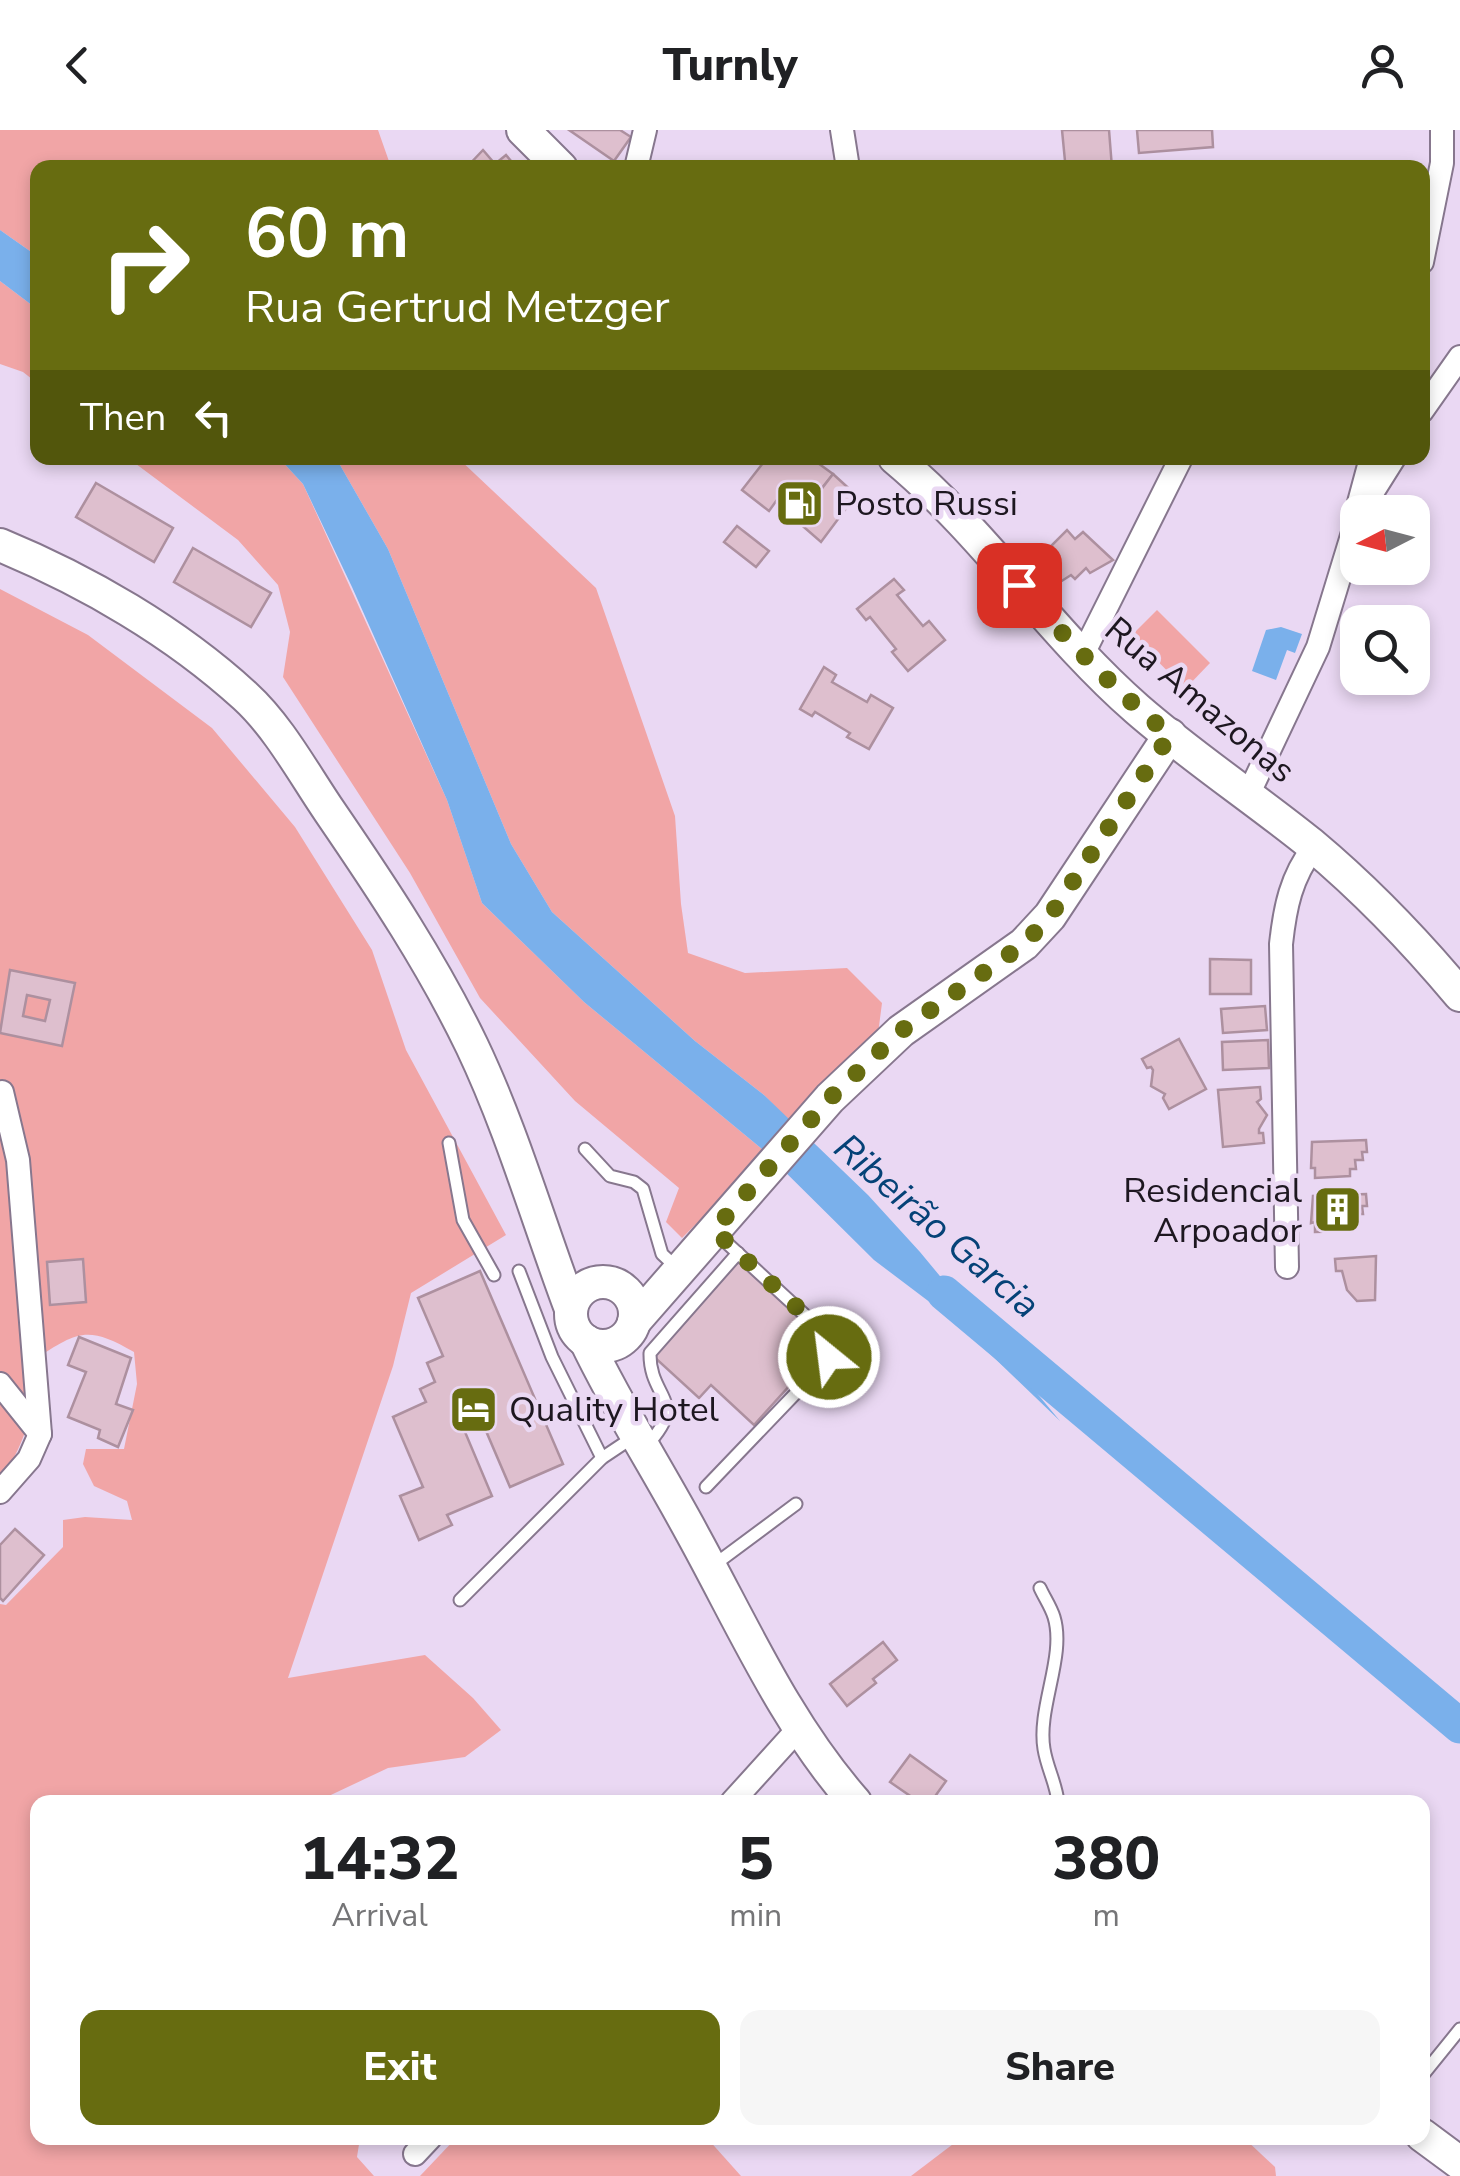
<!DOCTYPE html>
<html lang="en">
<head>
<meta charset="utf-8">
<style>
  :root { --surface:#fff; --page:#f6f6f6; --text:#202124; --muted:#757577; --accent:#676c10 }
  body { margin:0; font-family:"Nunito Sans",sans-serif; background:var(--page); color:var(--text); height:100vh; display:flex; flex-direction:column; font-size:38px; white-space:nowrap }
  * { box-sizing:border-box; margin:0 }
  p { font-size:32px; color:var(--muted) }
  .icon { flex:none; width:55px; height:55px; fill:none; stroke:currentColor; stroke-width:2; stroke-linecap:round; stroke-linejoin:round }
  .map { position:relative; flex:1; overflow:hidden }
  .details { position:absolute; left:30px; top:1665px; width:1400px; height:350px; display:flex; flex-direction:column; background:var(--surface); border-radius:20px; box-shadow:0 5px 15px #0003 }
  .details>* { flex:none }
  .hud { position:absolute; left:30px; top:30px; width:1400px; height:305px; border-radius:20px; box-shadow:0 5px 15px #0003; background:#676c10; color:#fff; overflow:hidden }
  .needle { width:65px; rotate:264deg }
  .buttons { position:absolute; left:1340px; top:365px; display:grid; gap:20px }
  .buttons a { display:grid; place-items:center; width:90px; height:90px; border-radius:20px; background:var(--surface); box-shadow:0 5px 15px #0003; font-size:50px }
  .pin { position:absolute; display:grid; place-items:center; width:85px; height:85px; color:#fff; margin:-42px; border-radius:20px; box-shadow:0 5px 15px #0006 }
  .me { position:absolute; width:110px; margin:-55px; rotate:331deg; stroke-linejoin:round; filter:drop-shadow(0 0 8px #0008) }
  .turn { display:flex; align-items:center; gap:35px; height:210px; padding:0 50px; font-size:45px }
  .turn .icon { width:130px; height:130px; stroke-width:2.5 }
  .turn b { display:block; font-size:70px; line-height:85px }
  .then { display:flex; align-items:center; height:95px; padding:0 50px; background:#0003; gap:20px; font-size:38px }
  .eta { display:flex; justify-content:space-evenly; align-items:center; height:170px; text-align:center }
  .eta b { font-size:60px; font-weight:800; line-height:70px }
  .action { display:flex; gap:20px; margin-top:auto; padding:20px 50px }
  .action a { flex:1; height:115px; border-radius:20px; background:var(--accent); color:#fff; font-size:40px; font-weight:800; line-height:115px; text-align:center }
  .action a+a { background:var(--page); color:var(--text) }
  header { display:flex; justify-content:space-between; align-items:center; height:130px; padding:0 50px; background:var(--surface); font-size:45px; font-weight:800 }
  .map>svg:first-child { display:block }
  .green { fill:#f1a5a6 }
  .water { fill:#7ab0eb }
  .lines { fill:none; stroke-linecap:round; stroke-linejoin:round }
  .river { stroke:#7ab0eb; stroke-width:35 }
  .building { fill:#debfce; stroke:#ad909f; stroke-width:2.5; fill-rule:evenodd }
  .lane-casing { stroke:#87778e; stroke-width:15 }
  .street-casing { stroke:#87778e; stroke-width:26 }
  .secondary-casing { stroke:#87778e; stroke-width:36 }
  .lane { stroke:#fff; stroke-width:11 }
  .street { stroke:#fff; stroke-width:22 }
  .secondary { stroke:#fff; stroke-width:32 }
  .route { stroke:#676c10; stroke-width:18; stroke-dasharray:0 32.4 }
  .labels { text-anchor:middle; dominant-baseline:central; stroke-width:9; stroke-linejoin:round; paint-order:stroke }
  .poi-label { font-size:35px; fill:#1d1720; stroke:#ead8f3; text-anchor:start }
  .street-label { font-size:35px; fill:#1d1720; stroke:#ead8f3 }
  .water-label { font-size:38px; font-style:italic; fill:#054277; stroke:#ead8f3 }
</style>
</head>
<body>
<header><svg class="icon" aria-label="back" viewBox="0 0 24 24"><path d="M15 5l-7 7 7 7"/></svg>Turnly<svg class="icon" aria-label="person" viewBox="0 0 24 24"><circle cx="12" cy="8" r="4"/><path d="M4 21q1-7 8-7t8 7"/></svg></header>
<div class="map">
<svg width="1460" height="2046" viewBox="0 0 1460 2046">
  <rect width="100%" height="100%" fill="#ead8f3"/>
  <g class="green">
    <path d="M 0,0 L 378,0 L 391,37 L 38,38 L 37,126 L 0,100 Z"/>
    <path d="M 0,151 L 37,179 L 37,253 L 23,242 L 0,234 Z"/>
    <path d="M 128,328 L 279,328 L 303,354 L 447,670 L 482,773 L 584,872 L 762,1019 L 715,1075 L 682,1108 L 666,1092 L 679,1058 L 575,971 L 480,868 L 410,743 L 283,547 L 290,502 L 278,455 L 238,410 Z"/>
    <path d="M 336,328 L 458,328 L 596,458 L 675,686 L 681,774 L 688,823 L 745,843 L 847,838 L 882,873 L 878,904 L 792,994 L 764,965 L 695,911 L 552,782 L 511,714 L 388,419 Z"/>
    <path d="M 0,459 L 88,505 L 212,598 L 295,697 L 372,820 L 406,920 L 506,1105 L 411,1163 L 393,1236 L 288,1548 L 425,1525 L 473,1568 L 501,1600 L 465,1627 L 388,1638 L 316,1672 L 38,1672 L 38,2008 L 360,2008 L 357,2027 L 374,2046 L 0,2046 L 0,1474 L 6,1475 L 63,1417 L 63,1390 L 85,1387 L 132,1390 L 127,1371 L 94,1356 L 83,1334 L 86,1319 L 124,1319 L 137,1254 L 134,1222 C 86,1194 77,1202 32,1231 C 37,1280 26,1310 0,1352 Z"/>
    <path d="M 1157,480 L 1210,533 L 1185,559 L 1132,505 Z"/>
    <path d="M 456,2008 L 707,2008 L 741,2046 L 420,2046 Z"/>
    <path d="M 961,2008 L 1244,2008 L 1275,2037 L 1276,2046 L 911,2046 Z"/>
  </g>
  <g class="water">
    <path d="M 0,100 L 37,126 L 37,179 L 0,151 Z"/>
    <path d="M 279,328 L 336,328 L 388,419 L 511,714 L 552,782 L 695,911 L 764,965 L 868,1065 L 920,1122 L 1060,1291 L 960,1195 L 874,1130 L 762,1019 L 584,872 L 482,773 L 447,670 L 352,457 L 303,354 Z"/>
    <path d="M 1281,497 L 1302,504 L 1295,523 L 1287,520 L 1276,550 L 1252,541 L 1266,500 Z"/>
  </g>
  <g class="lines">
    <path class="river" d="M 944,1163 L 1460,1596"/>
  </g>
  <g class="building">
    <path d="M 569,0 L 620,0 L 631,7 L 614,31 Z"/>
    <path d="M 1062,0 L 1109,0 L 1112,38 L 1050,38 L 1050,32 L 1065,31 Z"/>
    <path d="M 1137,0 L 1212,0 L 1213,17 L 1139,23 Z"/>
    <path d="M 483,20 L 495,34 L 506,25 L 517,38 L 466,38 Z"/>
    <path d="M 767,328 L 811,328 L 833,344 L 807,377 L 784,360 L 769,381 L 742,360 Z"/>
    <path d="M 833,344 L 856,365 L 821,412 L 797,391 Z"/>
    <path d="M 96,353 L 173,398 L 154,432 L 76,387 Z"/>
    <path d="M 737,396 L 769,421 L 756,437 L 724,412 Z"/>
    <path d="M 1067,400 L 1075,409 L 1083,402 L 1113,430 L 1090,443 L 1086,438 L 1075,449 L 1071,445 L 1057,454 L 1036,431 Z"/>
    <path d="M 193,418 L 271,463 L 251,497 L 174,452 Z"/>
    <path d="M 894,449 L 904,460 L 897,465 L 923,496 L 929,491 L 945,510 L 908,541 L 892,522 L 896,519 L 870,487 L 866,490 L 857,479 Z"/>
    <path d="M 824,537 L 836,545 L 832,552 L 867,572 L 871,565 L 893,578 L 869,619 L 847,607 L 850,603 L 815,582 L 812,586 L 800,579 Z"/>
    <path d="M 1210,829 L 1251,830 L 1251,864 L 1210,864 Z"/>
    <path d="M 10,840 L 75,853 L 62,916 L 0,903 ZM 27,865 L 50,870 L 45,891 L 23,886 Z"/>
    <path d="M 1265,876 L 1267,900 L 1223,903 L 1221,879 Z"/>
    <path d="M 1179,909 L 1206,959 L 1169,979 L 1163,968 L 1165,964 L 1151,956 L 1153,940 L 1151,937 L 1147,938 L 1142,929 Z"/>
    <path d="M 1268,910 L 1269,938 L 1223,940 L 1222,912 Z"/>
    <path d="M 1260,957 L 1261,969 L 1257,972 L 1267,985 L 1259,999 L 1259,1003 L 1263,1003 L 1264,1013 L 1223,1017 L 1218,960 Z"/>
    <path d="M 1366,1010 L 1367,1022 L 1362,1022 L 1363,1030 L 1355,1030 L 1356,1039 L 1350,1039 L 1350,1046 L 1315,1048 L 1315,1038 L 1311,1038 L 1312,1012 Z"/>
    <path d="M 1366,1064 L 1367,1076 L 1362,1076 L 1363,1084 L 1355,1084 L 1356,1093 L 1350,1093 L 1350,1101 L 1315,1102 L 1315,1092 L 1311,1093 L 1313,1066 Z"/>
    <path d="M 1376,1126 L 1375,1170 L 1357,1171 L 1347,1160 L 1342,1141 L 1336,1141 L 1335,1129 Z"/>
    <path d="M 83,1129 L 86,1172 L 50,1175 L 47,1132 Z"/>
    <path d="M 739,1130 L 828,1213 L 754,1295 L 711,1255 L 699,1268 L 652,1225 Z"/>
    <path d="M 480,1141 L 563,1334 L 510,1357 L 483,1294 L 465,1302 L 492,1366 L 447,1385 L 452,1395 L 419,1410 L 400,1366 L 423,1357 L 393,1287 L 426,1272 L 420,1259 L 435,1252 L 427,1233 L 443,1226 L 418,1168 Z"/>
    <path d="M 79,1207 L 131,1228 L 116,1274 L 133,1280 L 118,1317 L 98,1308 L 100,1300 L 68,1287 L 86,1242 L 68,1235 Z"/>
    <path d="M 15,1399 L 44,1425 L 3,1471 L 0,1468 L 0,1415 Z"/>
    <path d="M 883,1512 L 897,1530 L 873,1549 L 876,1553 L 847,1576 L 830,1554 Z"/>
    <path d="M 910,1625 L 946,1651 L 931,1672 L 919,1672 L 890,1652 Z"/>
  </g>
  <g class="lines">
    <defs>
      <g id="lane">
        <path d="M 449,1013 L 463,1090 L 494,1145"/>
        <path d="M 585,1019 L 610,1046 L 634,1052 L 643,1059 L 662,1124 L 676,1137"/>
        <path d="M 519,1141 L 552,1227 L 602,1328"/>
        <path d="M 646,1316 C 690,1270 649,1269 650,1223 L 738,1123"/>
        <path d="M 706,1357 L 818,1240 C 833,1223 833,1215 819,1198 L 717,1104"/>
        <path d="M 714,1435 L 796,1374"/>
        <path d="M 1040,1458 C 1044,1467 1051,1477 1054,1487 C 1066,1526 1037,1578 1044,1619 C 1047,1638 1056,1653 1058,1672"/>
        <path d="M 460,1470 L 602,1328 L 635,1306"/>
        <path d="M 1422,1946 L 1460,1899"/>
      </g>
      <g id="street">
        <path d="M 842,0 L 848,38"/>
        <path d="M 636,38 L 645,0"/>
        <path d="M 1422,132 L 1442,33 L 1442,0"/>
        <path d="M 1422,281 L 1460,227"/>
        <path d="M 1367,371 L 1394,328"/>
        <path d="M 1354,391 L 1371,328"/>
        <path d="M 1082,526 L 1181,328"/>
        <path d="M 1248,665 L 1318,517 L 1358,386"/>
        <path d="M 1287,1137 L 1281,814 C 1285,777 1291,747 1314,717"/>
        <path d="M 0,1254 L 40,1304"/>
        <path d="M 0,1362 L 29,1329 L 40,1304 L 18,1030 L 2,962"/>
        <path d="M 732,1672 L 799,1598"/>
        <path d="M 415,2024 L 430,2008"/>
      </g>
      <g id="secondary">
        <path d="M 523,0 L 561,38"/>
        <path d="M 895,328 C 985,403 1049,502 1137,579 C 1192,627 1254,668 1311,714 C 1366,760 1414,810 1460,865"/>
        <path d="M 0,415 C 87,451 175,502 245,566 C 279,597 304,644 330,682 C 382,758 432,833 472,916 C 512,1000 538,1091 571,1179"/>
        <circle cx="603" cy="1184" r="32"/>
        <path d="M 634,1192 L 830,968 L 901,901 L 1024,814 L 1050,786 L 1170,605"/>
        <path d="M 586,1211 C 618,1278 658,1340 693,1405 C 743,1496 786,1594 855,1672"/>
        <path d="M 1422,2005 L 1460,2033"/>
      </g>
    </defs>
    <use href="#lane" class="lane-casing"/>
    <use href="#street" class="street-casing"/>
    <use href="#secondary" class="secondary-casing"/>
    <use href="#lane" class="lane"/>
    <use href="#street" class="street"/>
    <use href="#secondary" class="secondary"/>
  </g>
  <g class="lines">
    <path class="route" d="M 829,1227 L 830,1211 L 819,1198 L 714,1100 L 830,968 L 901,901 L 1024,814 L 1050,786 L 1170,605 C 1114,560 1067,509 1019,455"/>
  </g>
  <defs>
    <symbol id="fuel-square" viewBox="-11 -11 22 22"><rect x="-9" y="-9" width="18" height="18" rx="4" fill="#676c10" stroke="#ead8f3"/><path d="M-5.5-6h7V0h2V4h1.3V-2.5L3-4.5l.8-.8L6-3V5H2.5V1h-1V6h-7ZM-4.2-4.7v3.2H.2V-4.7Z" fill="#fff"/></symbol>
    <symbol id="building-square" viewBox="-11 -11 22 22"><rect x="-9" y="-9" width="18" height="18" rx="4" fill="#676c10" stroke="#ead8f3"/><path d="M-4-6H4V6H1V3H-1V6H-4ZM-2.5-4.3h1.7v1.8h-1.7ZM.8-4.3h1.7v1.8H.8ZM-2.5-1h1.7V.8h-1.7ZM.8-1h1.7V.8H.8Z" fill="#fff"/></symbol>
    <symbol id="hotel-square" viewBox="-11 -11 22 22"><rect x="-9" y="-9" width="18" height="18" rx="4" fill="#676c10" stroke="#ead8f3"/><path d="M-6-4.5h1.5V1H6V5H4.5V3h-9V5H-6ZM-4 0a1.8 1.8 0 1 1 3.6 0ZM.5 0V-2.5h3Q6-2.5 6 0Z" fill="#fff"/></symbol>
  </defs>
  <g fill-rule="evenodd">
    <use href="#fuel-square" x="772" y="346" width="55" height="55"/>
    <use href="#building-square" x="1310" y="1052" width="55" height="55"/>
    <use href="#hotel-square" x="446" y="1252" width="55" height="55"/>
  </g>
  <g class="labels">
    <g class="poi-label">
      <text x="835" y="373">Posto Russi</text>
      <text x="1302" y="1060" text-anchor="end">Residencial<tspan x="1302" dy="40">Arpoador</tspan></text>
      <text x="509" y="1279">Quality Hotel</text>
    </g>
    <g class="street-label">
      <text transform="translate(1200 570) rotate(40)">Rua Amazonas</text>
    </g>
    <g class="water-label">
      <text transform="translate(937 1096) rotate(41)">Ribeirão Garcia</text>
    </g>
  </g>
</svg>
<div class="buttons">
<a><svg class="needle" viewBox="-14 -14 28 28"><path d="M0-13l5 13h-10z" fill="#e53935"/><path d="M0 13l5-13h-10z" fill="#757577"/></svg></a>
<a><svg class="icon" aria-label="search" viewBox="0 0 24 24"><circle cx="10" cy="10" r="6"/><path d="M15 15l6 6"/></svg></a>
</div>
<div class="pin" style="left:1019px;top:455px;background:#d93025"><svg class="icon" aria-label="arrive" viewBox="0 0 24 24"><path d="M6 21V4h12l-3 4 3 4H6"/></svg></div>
<svg class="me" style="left:829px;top:1227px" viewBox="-20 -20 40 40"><circle r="17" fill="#676c10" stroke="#fff" stroke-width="3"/><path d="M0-11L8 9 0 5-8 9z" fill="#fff"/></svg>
<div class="hud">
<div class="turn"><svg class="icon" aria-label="right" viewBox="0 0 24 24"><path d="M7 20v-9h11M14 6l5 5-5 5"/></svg><div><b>60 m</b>Rua Gertrud Metzger</div></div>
<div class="then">Then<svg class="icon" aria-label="left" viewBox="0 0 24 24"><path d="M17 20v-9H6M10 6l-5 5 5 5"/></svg></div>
</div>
<section class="details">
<div class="eta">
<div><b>14:32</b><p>Arrival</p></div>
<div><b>5</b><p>min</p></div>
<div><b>380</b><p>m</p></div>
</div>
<div class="action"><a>Exit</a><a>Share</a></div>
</section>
</div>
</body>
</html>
